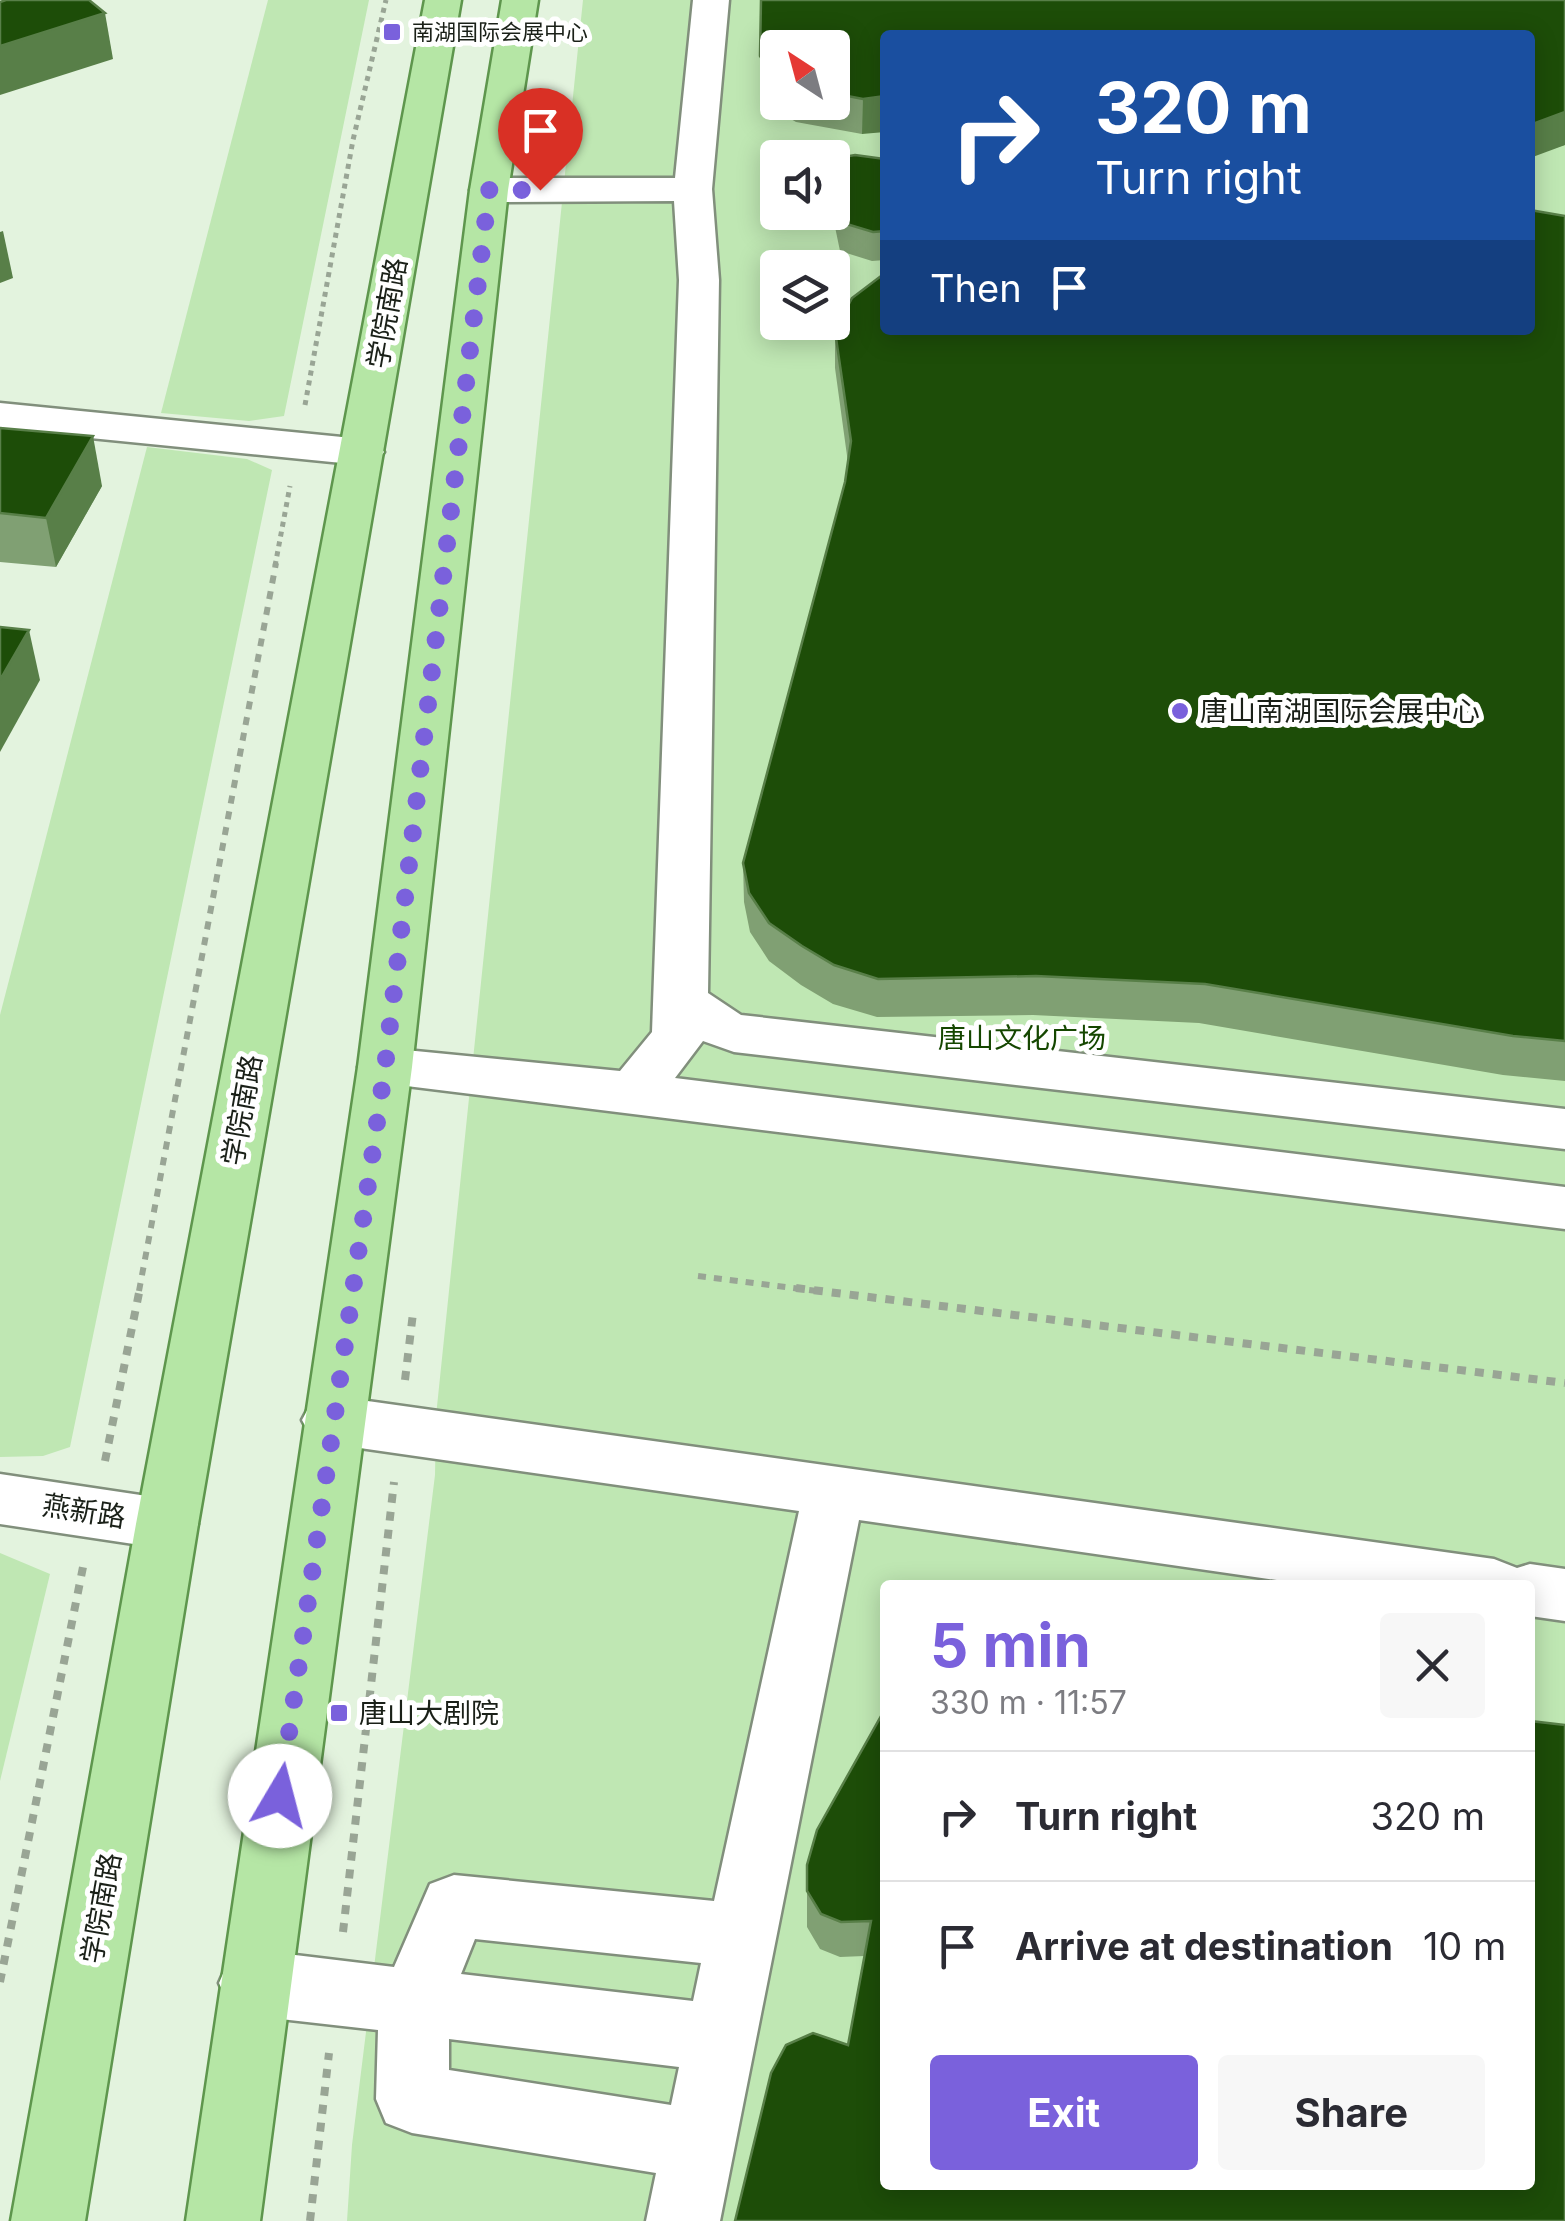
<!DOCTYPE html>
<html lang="en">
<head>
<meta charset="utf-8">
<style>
  :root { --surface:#fff; --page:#f7f7f7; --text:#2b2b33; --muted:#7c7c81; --line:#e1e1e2; --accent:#7a61dc }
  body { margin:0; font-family:Inter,"Noto Sans SC",sans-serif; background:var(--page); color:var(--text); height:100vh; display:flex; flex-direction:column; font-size:38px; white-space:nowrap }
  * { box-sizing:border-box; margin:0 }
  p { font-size:32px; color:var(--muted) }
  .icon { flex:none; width:55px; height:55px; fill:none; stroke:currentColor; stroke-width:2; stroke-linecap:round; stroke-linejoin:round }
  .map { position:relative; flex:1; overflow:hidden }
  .details { position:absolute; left:880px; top:1580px; width:655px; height:610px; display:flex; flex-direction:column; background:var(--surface); border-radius:10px; box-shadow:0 5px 25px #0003 }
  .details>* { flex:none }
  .top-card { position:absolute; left:880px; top:30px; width:655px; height:305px; border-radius:10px; box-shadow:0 5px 25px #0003; background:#1a4fa0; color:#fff; overflow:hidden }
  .needle { width:65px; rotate:324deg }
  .buttons { position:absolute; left:760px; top:30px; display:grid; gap:20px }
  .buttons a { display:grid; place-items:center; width:90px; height:90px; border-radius:10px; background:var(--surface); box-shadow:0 5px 25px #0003; font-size:50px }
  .pin { position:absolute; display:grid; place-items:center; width:85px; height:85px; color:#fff; margin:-102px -42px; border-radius:50% 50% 50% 0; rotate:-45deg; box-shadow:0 0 10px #0007 }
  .pin .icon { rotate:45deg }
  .me { position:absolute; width:110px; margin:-55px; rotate:8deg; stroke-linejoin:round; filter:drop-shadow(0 0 8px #0008) }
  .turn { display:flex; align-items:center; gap:35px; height:210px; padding:0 50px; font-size:45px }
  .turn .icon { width:130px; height:130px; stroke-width:2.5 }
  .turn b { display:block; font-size:70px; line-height:85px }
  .then { display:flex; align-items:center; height:95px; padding:0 50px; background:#0003; gap:20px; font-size:38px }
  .round { display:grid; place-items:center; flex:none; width:105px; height:105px; border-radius:10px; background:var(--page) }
  .head { display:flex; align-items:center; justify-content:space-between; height:170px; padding:0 50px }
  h1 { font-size:60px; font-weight:700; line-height:75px; color:var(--accent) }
  .action { display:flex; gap:20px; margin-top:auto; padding:20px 50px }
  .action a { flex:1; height:115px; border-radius:10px; background:var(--accent); color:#fff; font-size:40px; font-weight:700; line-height:115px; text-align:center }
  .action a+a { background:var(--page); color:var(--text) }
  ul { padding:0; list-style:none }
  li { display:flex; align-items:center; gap:30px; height:130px; padding:0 50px; border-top:2px solid var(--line) }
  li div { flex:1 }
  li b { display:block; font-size:38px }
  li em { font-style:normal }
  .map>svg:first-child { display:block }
  .green { fill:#bfe7b3; fill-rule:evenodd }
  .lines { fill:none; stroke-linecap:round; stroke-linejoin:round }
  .minor-casing { stroke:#818f7c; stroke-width:5 }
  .major-casing { stroke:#5e964d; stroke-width:5 }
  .path-far2 { stroke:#99a595; stroke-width:5; stroke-dasharray:5 5; stroke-linecap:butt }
  .path-far1 { stroke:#99a595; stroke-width:6; stroke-dasharray:8 8; stroke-linecap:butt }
  .path { stroke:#99a595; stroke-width:8; stroke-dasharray:9 9; stroke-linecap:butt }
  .minor { fill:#fff; fill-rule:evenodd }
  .major { fill:#b5e6a5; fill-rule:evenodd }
  .wall { fill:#80a073; fill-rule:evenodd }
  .shaded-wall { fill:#587f48 }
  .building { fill:#1d4d08; stroke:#587f48; stroke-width:2.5 }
  .route { stroke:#7a61dc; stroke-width:18; stroke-dasharray:0 32.4 }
  .poi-dot { fill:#7a61dc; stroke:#fff; stroke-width:4 }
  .labels { text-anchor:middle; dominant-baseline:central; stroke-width:10; stroke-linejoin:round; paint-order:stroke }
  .far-poi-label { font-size:22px; fill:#1a2018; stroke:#fff; text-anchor:start }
  .street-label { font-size:28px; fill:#1a2018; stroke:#fff }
  .poi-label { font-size:28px; fill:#1a2018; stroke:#fff; text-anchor:start }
  .park-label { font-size:28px; fill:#154700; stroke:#fff }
</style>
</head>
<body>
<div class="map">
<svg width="1565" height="2221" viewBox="0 0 1565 2221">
  <rect width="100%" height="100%" fill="#e3f3de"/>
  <g class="green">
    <path d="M 268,0 L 369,0 L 284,416 L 249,421 L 161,413 Z"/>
    <path d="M 583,0 L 1565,0 L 1565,2221 L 347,2221 L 352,2145 L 435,1475 L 436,1416 ZM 885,35 L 1530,35 L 1530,330 L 885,330 ZM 778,48 L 832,48 L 832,102 L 778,102 ZM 778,158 L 832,158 L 832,212 L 778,212 ZM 778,268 L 832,268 L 832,322 L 778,322 ZM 885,1585 L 1530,1585 L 1530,2185 L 885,2185 Z"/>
    <path d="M 147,447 L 247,459 L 272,470 L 70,1447 L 43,1456 L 0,1457 L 0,1015 Z"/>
    <path d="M 0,1553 L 50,1574 L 0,1781 Z"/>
  </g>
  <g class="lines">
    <defs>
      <g id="minor">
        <path d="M 693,0 L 729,0 L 712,189 L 719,280 L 708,993 L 741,1015 L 1565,1109 L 1565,1149 L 734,1052 L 703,1041 L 675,1078 L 1565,1187 L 1565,1229 L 366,1081 L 358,1067 L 366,1053 L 385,1048 L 620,1071 L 652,1032 L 679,280 L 674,201 L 489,202 L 475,198 L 470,190 L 475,182 L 489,178 L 675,178 Z"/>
        <path d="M 0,403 L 362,439 L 377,443 L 384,452 L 377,461 L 362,465 L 0,429 Z"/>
        <path d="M 332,1396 L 1494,1559 L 1517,1568 L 1530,1564 L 1565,1569 L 1565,1621 L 1530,1616 L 1530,1585 L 1311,1585 L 859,1520 L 720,2221 L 646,2221 L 656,2173 L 412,2133 L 386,2123 L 376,2099 L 378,2030 L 254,2016 L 229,2006 L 219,1983 L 229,1960 L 254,1950 L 394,1967 L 430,1884 L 454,1875 L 714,1901 L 799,1511 L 332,1444 L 311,1437 L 302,1420 L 311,1403 ZM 475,1939 L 701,1963 L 693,2001 L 461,1974 ZM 449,2039 L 679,2067 L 671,2105 L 449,2070 Z"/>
        <path d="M 0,1474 L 167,1499 L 189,1506 L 198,1524 L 189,1542 L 167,1549 L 0,1524 Z"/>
      </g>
      <g id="major">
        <path d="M 425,0 L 461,0 L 198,1524 L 85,2221 L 11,2221 L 136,1524 Z"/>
        <path d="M 502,0 L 538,0 L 508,190 L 412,1067 L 260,2221 L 186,2221 L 358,1067 L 470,190 Z"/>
      </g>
    </defs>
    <use href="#minor" class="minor-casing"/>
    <use href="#major" class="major-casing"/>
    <g class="path-far2">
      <path d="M 305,405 L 353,140 L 386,0"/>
      <path d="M 275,566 L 290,486"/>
    </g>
    <g class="path-far1">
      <path d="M 698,1276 L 817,1291"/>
      <path d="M 139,1291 L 276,563"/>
    </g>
    <g class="path">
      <path d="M 796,1288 L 1565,1383"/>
      <path d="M 405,1380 L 413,1313"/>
      <path d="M 105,1461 L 140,1288"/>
      <path d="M 343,1932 L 394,1482"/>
      <path d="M 0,1982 L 84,1562"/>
      <path d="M 310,2221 L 329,2053"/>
    </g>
    <use href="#minor" class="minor"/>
    <use href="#major" class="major"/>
  </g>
  <g class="wall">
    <path d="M 761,0 L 1565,0 L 1565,145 L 1544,151 L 1530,35 L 885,35 L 862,134 L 796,122 L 769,106 L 760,91 ZM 778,48 L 832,48 L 832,102 L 778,102 Z"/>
    <path d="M 832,159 L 885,159 L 885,260 L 872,261 L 840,251 L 834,222 L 827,212 L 832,212 Z"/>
    <path d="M 1565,216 L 1565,1081 L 1503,1075 L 1199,1023 L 1033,1015 L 877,1017 L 833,1004 L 801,985 L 769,961 L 750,932 L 744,902 L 743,863 L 845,482 L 848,463 L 835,368 L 835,331 L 885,330 Z"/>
    <path d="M 0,428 L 102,486 L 56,567 L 0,562 Z"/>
    <path d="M 1565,1725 L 848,2045 L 864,1956 L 840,1957 L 820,1949 L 807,1927 L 807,1865 Z"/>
  </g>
  <g class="shaded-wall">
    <path d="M 105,13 L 113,59 L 0,95 L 0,46 Z"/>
    <path d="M 885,96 L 885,132 L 862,134 L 863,99 Z"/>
    <path d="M 1565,112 L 1565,145 L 1530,158 L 1530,125 Z"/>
    <path d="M 3,231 L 13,278 L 0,283 L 0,232 Z"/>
    <path d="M 93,436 L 102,486 L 56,567 L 46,518 Z"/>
    <path d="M 29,630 L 40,680 L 0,752 L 0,680 Z"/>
  </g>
  <g class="building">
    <path d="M 6,0 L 89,0 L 105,13 L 0,46 L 0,2 Z"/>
    <path d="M 761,0 L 1565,0 L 1565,112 L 1530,125 L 1530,35 L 885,35 L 885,96 L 863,99 L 832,93 L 832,48 L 778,48 L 778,76 L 769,71 L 760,56 Z"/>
    <path d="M 855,155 L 885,159 L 885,231 L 873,232 L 840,222 L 832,191 L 832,159 Z"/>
    <path d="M 1530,210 L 1565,216 L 1565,1041 L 1513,1036 L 1205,984 L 1036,976 L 878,979 L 834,965 L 802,946 L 769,923 L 749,893 L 743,863 L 845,482 L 851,441 L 835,331 L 852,298 L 885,273 L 885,330 L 1530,330 Z"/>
    <path d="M 0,428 L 93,436 L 46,518 L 0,513 Z"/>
    <path d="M 0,627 L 29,630 L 0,680 Z"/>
    <path d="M 885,1709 L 885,2185 L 1530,2185 L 1530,1721 L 1565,1725 L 1565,2221 L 735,2221 L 771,2073 L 786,2045 L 813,2033 L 848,2045 L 871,1921 L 841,1922 L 821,1914 L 807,1891 L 807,1865 L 817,1830 Z"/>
  </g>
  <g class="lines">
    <path class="route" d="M 280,1796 L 385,1067 L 489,190 L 540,190"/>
  </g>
  <g class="poi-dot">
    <rect x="382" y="22" width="20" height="20" rx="5"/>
    <circle cx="1180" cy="711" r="10"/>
    <rect x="329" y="1703" width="20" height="20" rx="5"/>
  </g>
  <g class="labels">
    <g class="far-poi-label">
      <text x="412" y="32">南湖国际会展中心</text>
    </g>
    <g class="street-label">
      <text transform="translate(387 313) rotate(-80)">学院南路</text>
      <text transform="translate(242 1110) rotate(-80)">学院南路</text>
      <text transform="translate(84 1511) rotate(9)">燕新路</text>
      <text transform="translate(101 1908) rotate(-80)">学院南路</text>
    </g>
    <g class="poi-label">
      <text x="1200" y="711">唐山南湖国际会展中心</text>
      <text x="359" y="1713">唐山大剧院</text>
    </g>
    <g class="park-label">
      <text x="1022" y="1038">唐山文化广场</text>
    </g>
  </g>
</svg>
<div class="buttons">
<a><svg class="needle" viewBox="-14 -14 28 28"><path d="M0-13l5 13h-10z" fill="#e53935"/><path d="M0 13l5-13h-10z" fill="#7c7c81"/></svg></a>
<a><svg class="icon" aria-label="sound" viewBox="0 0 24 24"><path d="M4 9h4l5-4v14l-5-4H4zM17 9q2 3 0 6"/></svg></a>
<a><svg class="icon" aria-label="layers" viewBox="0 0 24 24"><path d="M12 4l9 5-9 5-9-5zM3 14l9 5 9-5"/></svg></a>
</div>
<div class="pin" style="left:540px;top:190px;background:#d93025"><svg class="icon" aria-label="arrive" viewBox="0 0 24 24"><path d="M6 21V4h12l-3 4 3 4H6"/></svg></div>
<svg class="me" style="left:280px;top:1796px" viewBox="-20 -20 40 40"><circle r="19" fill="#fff"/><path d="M0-13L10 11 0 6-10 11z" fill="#7a61dc"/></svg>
<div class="top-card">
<div class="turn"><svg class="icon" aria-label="right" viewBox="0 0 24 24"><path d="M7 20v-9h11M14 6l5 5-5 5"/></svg><div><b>320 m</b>Turn right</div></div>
<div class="then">Then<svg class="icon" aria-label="arrive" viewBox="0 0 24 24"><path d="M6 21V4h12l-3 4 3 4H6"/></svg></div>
</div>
<section class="details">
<div class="head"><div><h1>5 min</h1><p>330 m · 11:57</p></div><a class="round"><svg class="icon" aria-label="close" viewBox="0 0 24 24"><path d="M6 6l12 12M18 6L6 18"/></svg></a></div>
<ul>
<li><svg class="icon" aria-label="right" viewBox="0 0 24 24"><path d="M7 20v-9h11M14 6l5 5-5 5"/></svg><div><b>Turn right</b></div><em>320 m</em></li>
<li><svg class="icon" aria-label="arrive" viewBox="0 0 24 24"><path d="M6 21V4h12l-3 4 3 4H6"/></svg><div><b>Arrive at destination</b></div><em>10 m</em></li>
</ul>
<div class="action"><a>Exit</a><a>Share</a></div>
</section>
</div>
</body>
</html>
